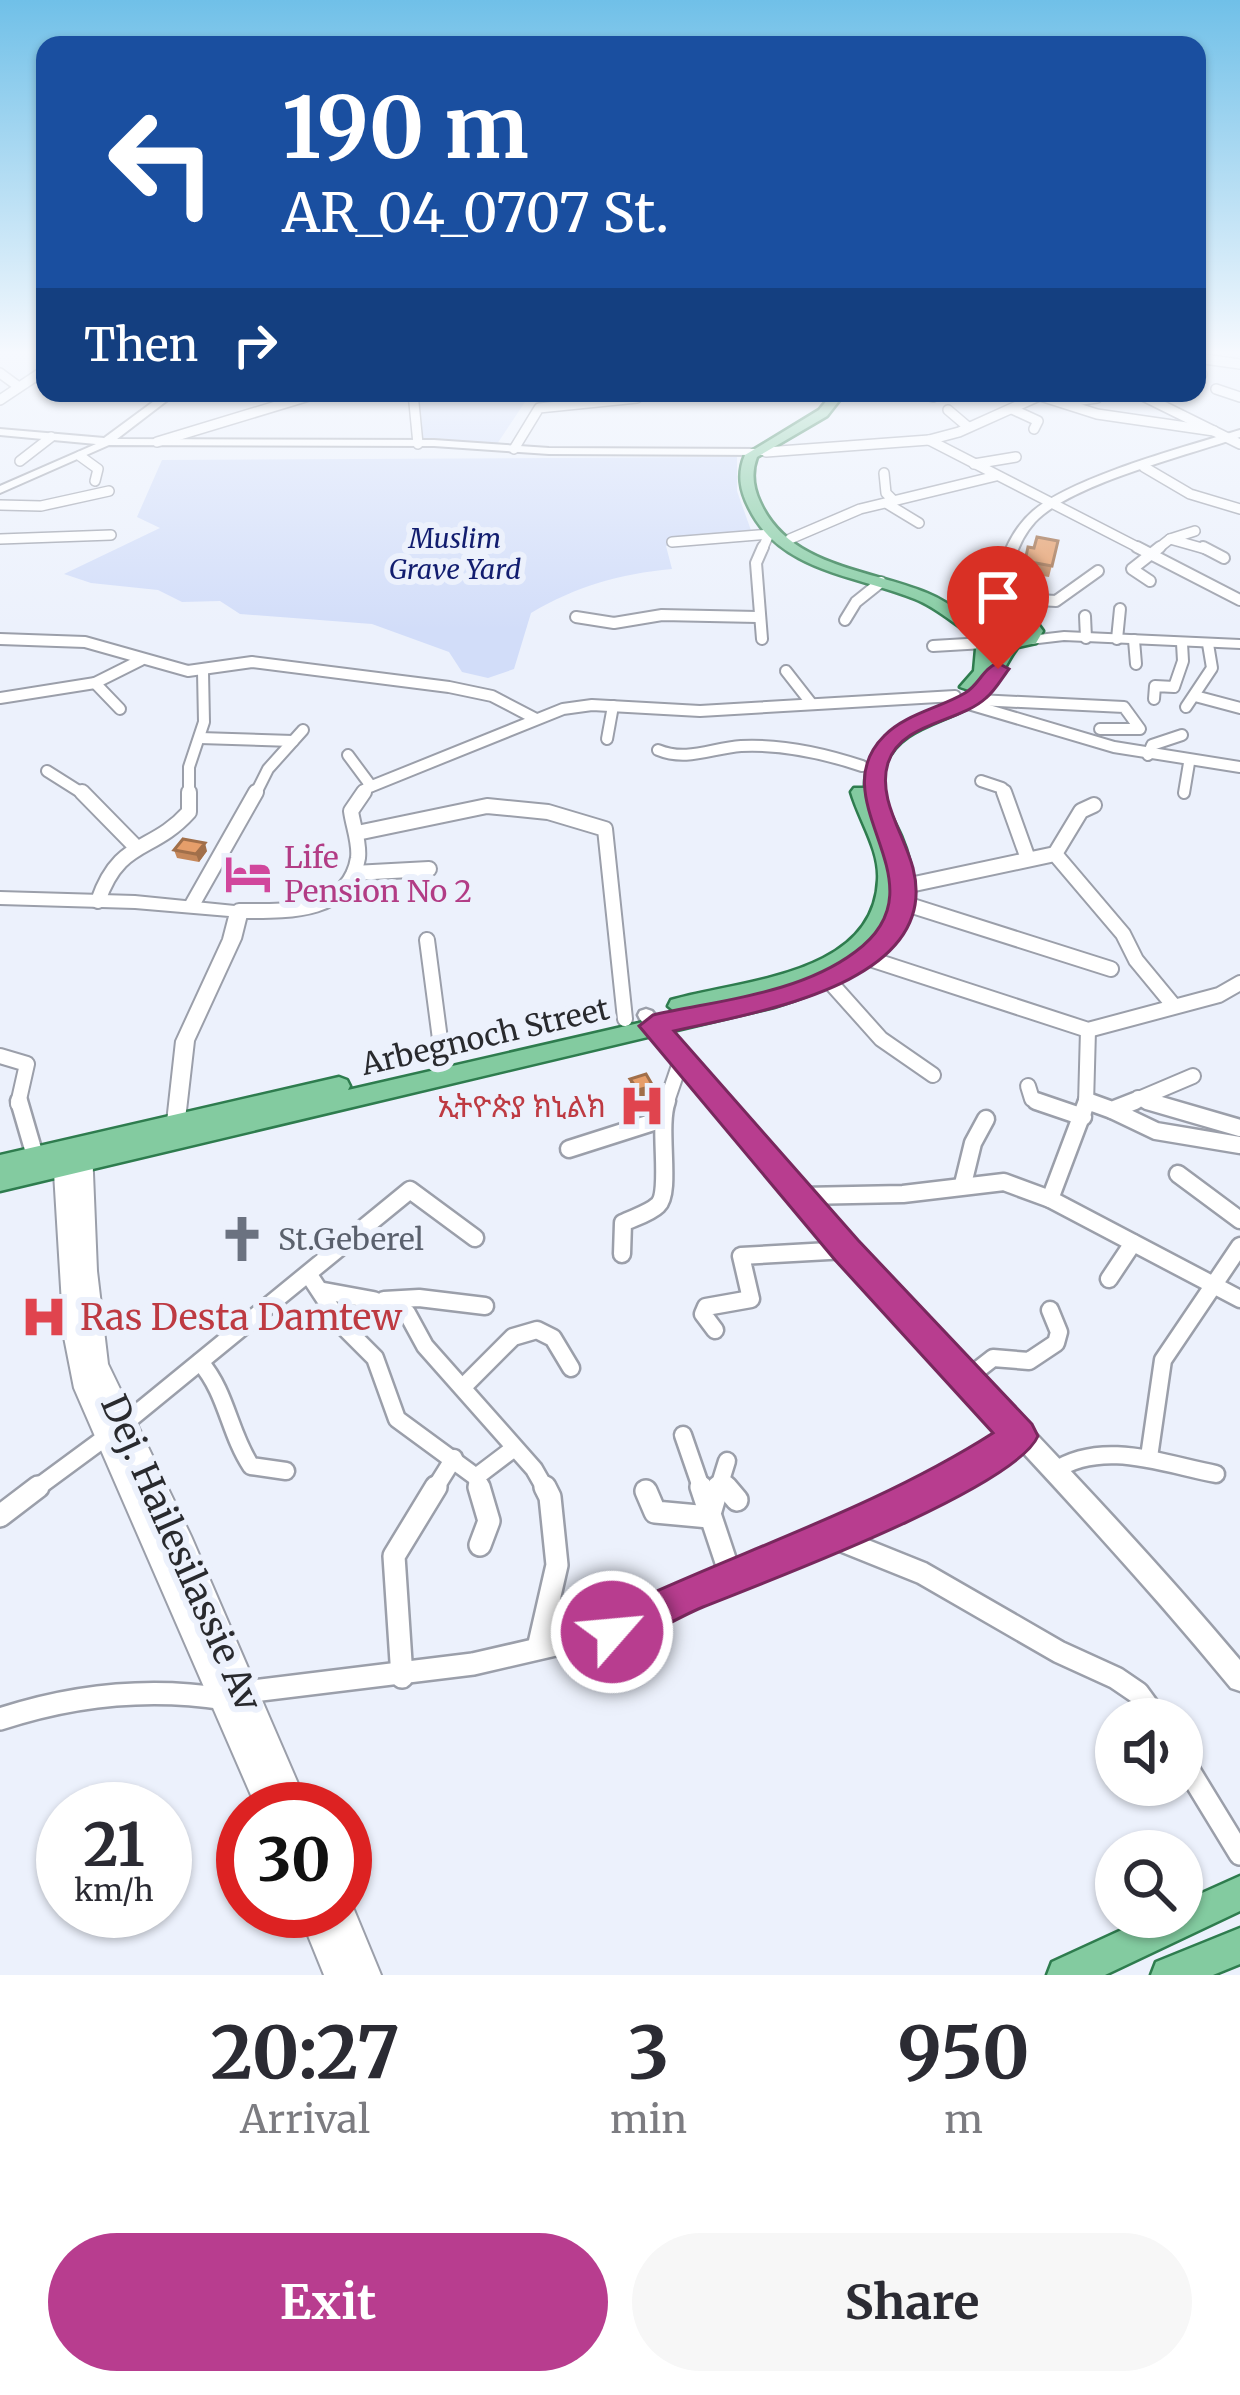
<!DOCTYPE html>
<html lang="en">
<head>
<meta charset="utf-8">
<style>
  :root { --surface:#fff; --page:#f7f7f7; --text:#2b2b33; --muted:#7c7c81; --accent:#b83d8f }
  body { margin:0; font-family:Merriweather,"Noto Sans Ethiopic",serif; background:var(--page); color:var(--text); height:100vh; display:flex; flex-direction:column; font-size:45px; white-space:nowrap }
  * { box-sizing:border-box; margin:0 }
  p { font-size:39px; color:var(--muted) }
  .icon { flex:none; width:66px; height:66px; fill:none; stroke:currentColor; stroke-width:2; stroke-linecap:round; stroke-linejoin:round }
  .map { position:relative; height:1975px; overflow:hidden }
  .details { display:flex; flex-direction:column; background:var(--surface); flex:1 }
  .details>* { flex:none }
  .banner { position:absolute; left:36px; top:36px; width:1170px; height:366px; border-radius:24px; box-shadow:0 3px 9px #0004; background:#1a4fa0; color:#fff; overflow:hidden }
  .tools { position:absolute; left:1095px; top:1698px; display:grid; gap:24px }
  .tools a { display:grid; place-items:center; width:108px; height:108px; border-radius:50%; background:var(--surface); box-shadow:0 3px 9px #0004; font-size:60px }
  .speed { position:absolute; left:36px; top:1782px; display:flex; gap:24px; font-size:60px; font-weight:700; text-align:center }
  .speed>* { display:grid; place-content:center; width:156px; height:156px; border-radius:50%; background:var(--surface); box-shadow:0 3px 9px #0004; line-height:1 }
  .speed small { font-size:30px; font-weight:400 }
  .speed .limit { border:18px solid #d22; background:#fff; color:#111 }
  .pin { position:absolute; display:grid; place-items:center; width:102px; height:102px; color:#fff; margin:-123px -51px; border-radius:50% 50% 50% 0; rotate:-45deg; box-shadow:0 0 12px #0007 }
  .pin .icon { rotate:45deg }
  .me { position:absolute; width:132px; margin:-66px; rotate:63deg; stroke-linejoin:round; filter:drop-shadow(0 0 9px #0008) }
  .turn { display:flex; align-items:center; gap:42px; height:252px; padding:0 48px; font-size:54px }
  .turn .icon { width:156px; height:156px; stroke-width:2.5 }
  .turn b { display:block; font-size:84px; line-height:102px }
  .then { display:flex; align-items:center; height:114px; padding:0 48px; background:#0003; gap:24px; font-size:45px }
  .eta { display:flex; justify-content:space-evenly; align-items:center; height:204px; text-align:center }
  .eta b { font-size:72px; font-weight:700; line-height:84px }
  .cta { display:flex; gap:24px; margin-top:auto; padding:24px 48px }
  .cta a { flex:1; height:138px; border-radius:72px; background:var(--accent); color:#fff; font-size:48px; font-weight:700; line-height:138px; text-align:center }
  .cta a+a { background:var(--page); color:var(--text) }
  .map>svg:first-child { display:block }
  .green { fill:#d2ddf9 }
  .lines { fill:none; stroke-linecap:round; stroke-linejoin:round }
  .minor-far4-casing { stroke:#9b9faa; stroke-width:12 }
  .minor-far3-casing { stroke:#9b9faa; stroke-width:14 }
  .minor-far2-casing { stroke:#9b9faa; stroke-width:18 }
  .minor-far1-casing { stroke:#9b9faa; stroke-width:21 }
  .minor-casing { stroke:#9b9faa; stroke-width:26 }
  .tertiary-casing { stroke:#9b9faa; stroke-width:5 }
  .secondary-casing { stroke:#9b9faa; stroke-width:4 }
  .primary-casing { stroke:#2e7c4e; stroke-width:5 }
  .minor-far4 { stroke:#fff; stroke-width:9 }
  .minor-far3 { stroke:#fff; stroke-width:10 }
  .minor-far2 { stroke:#fff; stroke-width:14 }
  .minor-far1 { stroke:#fff; stroke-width:16 }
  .minor { stroke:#fff; stroke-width:21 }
  .tertiary { fill:#fff; fill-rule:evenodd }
  .secondary { fill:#fff; fill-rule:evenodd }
  .primary { fill:#83cba0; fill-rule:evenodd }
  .wall { fill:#c6885b }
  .shaded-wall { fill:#a16f4a }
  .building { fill:#e69e6a; stroke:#a16f4a; stroke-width:3 }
  .route { fill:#b83d8f; stroke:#78285d; stroke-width:3 }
  .labels { text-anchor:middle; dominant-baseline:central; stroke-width:12; stroke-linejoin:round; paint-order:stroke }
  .far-park-label { font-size:27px; font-style:italic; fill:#121d6f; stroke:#ecf1fc }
  .hotel-label { font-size:30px; fill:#b23c85; stroke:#ecf1fc; text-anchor:start }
  .street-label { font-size:30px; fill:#292a2e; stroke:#ecf1fc }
  .health-label { font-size:30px; fill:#be3a42; stroke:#ecf1fc; text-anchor:end }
  .worship-label { font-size:30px; fill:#5b616d; stroke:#ecf1fc; text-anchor:start }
  .near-health-label { font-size:36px; fill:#be3a42; stroke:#ecf1fc; text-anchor:start }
  .near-street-label { font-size:36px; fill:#292a2e; stroke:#ecf1fc }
</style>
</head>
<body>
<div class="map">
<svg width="1240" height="1975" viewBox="0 0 1240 1975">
  <rect width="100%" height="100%" fill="#ecf1fc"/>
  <g class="green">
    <path d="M 421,393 L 529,396 L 497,444 L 417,440 L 422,423 L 412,405 Z"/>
    <path d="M 737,457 L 737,491 L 753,536 L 666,546 L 672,569 C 619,574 577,586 531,613 L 514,669 L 488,678 L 462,672 L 449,652 L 372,624 L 240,614 L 220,601 L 182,602 L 158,590 L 91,583 L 64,574 L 160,528 L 137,517 L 162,460 Z"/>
  </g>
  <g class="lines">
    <defs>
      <g id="minor-far4">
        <path d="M 1197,358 L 1240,364"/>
        <path d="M 1197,368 L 1202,374"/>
        <path d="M 0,373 L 19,387"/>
        <path d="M 1216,389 L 1240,397"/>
        <path d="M 413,393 L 418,444"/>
        <path d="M 917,393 L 933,397"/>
        <path d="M 945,393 L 965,396"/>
        <path d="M 1031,393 L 1097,414 L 1214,431"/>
        <path d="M 1137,393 L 1240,444"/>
        <path d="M 0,400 L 45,370"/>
        <path d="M 1067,402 L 1097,398"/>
        <path d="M 1012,409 L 1038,421 L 1034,429"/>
        <path d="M 948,410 L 968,427"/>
        <path d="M 929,440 L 1143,550"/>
        <path d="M 157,442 L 319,393"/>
        <path d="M 514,449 L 539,408 L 637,398"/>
        <path d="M 766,452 L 929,440 L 959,432 L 1037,397"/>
        <path d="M 80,456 L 98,469 L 95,481"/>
        <path d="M 20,461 L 51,437"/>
        <path d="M 974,464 L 1016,457"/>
        <path d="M 1144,467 L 1190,494 L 1240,509"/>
        <path d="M 884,473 L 886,493 L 894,501"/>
        <path d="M 886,503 L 919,523"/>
        <path d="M 0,505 L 41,506 L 109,491"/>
        <path d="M 0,539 L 111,535"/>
        <path d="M 790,539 L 860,509 L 996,476"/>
        <path d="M 1170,539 L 1209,550"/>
        <path d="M 672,542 L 769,534"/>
        <path d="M 762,550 L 769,534"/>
        <path d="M 1156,550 L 1170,539 L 1195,531"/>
      </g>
      <g id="minor-far3">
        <path d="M 1137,547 L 1240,600"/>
        <path d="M 1203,547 L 1224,558"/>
        <path d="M 1150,581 L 1132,569 L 1160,547"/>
        <path d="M 1001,598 L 1056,601 L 1098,571"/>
        <path d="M 1085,616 L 1086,638"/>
        <path d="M 576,617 L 614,623 L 662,615 L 757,617"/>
        <path d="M 845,620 L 856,602 L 881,582"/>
        <path d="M 0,639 L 85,642 L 188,671 L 252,662 L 449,687 L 492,696 L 536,719"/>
        <path d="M 762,639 L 756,563 L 763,547"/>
        <path d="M 1117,639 L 1120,609"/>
        <path d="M 1134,640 L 1136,664"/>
        <path d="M 933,646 L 984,643"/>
        <path d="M 786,671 L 811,703"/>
        <path d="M 95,683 L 120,709"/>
        <path d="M 1195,696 L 1240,708"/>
        <path d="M 0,698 L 95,683 L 141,660"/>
        <path d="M 1154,699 L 1155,686 L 1174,687 L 1183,661 L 1182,643"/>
        <path d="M 978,700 L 1124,707 L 1140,729 L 1100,729"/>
        <path d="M 965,703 L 1114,747 L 1240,767"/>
        <path d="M 1186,707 L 1212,668 L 1208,644"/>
        <path d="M 200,738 L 293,741"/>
        <path d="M 607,739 L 613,706"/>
        <path d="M 658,750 C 687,762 712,748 741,746 C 783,744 823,753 862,766"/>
        <path d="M 348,755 L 371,786"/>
        <path d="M 1148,755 L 1152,745 L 1182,735"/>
        <path d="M 47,771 L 85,795"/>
        <path d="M 981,781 L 1002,788 L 1005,795"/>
        <path d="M 1184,793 L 1189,763"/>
        <path d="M 189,795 L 189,767 L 204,722 L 203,672"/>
        <path d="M 255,795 L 268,769 L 303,730"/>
        <path d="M 362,795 L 367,788 L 563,709 L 592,705 L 700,711 L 955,696"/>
      </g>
      <g id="minor-far2">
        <path d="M 82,792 L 134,845"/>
        <path d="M 1004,792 L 1027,856"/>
        <path d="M 357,833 L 487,806 L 548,812 L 605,829 L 625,1019"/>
        <path d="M 1055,854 L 1081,811 L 1094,805"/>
        <path d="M 354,873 L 429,869"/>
        <path d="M 905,886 L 1055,854 L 1123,934 L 1136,960 L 1174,1006"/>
        <path d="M 98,901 C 120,838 151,854 189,812 L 189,792"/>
        <path d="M 903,903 L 1111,969"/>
        <path d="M 192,905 L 256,792"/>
        <path d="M 239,911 C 283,911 349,915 358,858 C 360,843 353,826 351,811 L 364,792"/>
        <path d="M 427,940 L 443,1062"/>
        <path d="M 867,958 L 1088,1030 L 1219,995 L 1240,983"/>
        <path d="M 830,982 L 881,1039 L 933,1075"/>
        <path d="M 0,1056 L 27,1064 L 18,1104"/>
        <path d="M 1028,1086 L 1032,1099 L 1045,1104"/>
        <path d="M 1138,1098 L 1157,1104"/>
        <path d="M 1087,1101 L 1094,1104"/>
        <path d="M 666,1104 L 681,1060"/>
        <path d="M 1086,1104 L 1088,1030"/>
        <path d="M 1127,1104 L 1193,1076"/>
      </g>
      <g id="minor-far1">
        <path d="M 19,1101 L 35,1156"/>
        <path d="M 1036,1101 L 1083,1117"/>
        <path d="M 1087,1101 L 1112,1110 L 1135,1101"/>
        <path d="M 1147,1101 L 1240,1128"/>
        <path d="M 1112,1110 L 1156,1131 L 1240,1145"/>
        <path d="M 569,1149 L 660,1120"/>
        <path d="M 1178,1174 L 1240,1220"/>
        <path d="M 963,1184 L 973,1143 L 986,1119"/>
        <path d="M 802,1196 L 903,1194 L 1004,1182 L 1050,1199 L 1240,1299"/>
        <path d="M 1050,1199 L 1087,1101"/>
        <path d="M 622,1254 L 623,1223 C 633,1218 650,1213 658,1205 C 672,1192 657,1127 667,1101"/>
        <path d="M 309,1275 L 342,1325 L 375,1358 L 397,1419 L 476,1477"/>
        <path d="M 1109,1279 L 1133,1243"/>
        <path d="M 324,1291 L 373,1300 L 407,1313 L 425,1346 L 534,1469 L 546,1490"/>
        <path d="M 384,1300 L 419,1298 L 485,1306"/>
        <path d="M 715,1330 L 703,1314 L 706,1307 L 751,1299 L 741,1256 L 847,1250"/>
        <path d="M 200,1362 C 227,1393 229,1433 251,1466 L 286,1471"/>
        <path d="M 966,1379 L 993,1358 L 1029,1361 L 1056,1343 L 1059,1332 L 1050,1310"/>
        <path d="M 464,1386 L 513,1337 L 537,1330 L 553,1338 L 571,1368"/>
        <path d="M 683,1435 L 702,1490"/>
        <path d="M 1149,1457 L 1163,1360 L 1240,1246"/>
        <path d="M 1054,1471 C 1103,1439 1163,1464 1216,1474"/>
        <path d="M 721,1481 L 729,1490"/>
        <path d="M 34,1490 L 125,1423 L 410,1190 L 475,1238"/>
        <path d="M 434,1490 L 454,1458"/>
        <path d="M 480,1490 L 476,1477 L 513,1449"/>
        <path d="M 718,1490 L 727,1461"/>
        <path d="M 926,1490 L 1020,1436"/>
      </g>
      <g id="minor">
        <path d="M 479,1487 L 489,1521 L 480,1545"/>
        <path d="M 701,1487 L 732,1580"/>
        <path d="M 726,1487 L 737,1500"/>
        <path d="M 646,1491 L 655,1512 L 709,1517 L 718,1487"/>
        <path d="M 0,1516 L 38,1487"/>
        <path d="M 835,1538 L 922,1573 L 1059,1652 L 1116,1678 L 1138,1693 L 1157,1719"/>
        <path d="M 538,1648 L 557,1565 L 550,1497 L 545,1487"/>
        <path d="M 402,1677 L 394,1556 L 436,1487"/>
        <path d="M 245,1692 L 473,1664 L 607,1633 L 932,1487"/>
        <path d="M 0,1719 C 73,1695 149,1687 225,1699"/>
        <path d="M 1182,1759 L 1240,1854"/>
      </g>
      <path id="tertiary" d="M 646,1009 L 652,1011 C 834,1240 1052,1436 1240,1660 L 1240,1691 L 1231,1688 C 1042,1458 822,1255 640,1019 L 638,1015 L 640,1011 Z"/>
      <g id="secondary">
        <path d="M 165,393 L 177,393 L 117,439 L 434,440 L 549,448 L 766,449 L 772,452 L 766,455 L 549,454 L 434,446 L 109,445 L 0,493 L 0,486 L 96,444 L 0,435 L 0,429 L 104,438 Z"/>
        <path d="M 1240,430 L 1240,437 C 1189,455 1070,484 1035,522 C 1014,545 1008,579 1008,609 L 996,612 C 990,579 1007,533 1033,511 C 1075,476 1185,447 1240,430 Z"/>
        <path d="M 1064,632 L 1240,640 L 1240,648 L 1064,640 L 1030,644 L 1023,640 L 1030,636 Z"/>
        <path d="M 0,892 L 135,896 L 245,907 L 248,911 L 241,939 L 194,1041 L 184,1128 L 177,1130 L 170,1128 L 167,1122 L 176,1041 L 223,939 L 229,916 L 135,908 L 0,904 Z"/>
        <path d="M 82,1141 L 89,1143 L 92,1149 L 97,1271 L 108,1364 L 191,1536 L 309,1809 L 257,1809 L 74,1388 L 64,1337 L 53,1156 L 56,1150 L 63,1148 L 72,1154 L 75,1143 Z"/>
        <path d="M 345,1899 L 350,1900 L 381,1975 L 324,1975 L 298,1911 L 345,1911 Z"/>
      </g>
      <g id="primary">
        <path d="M 833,393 L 845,393 L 827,416 L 757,457 C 751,473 753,487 760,502 C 789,567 869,569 927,593 C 942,599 955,608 967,618 L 972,610 C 1004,603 1023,601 1043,631 L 1036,643 L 1018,647 C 1004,664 999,687 981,700 C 951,723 899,725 885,766 C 876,791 891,814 901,836 C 945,938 855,982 774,1007 L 0,1191 L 0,1155 L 339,1077 L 347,1080 L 350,1086 L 348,1090 L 678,1014 L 668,1006 L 671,1000 C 741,980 874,976 878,880 C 880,850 859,820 851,792 L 854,788 L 865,788 C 864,725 932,719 972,691 L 960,687 L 974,671 L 977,638 C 956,626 938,608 915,599 C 856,575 780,572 749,508 C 740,490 737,474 745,455 L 819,410 ZM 1000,614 L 1020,620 L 1027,631 L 1024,636 L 1001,637 L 979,626 L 983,617 ZM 992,644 L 1001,646 L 991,663 Z"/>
        <path d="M 1240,1876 L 1240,1911 L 1105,1975 L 1047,1975 L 1052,1962 L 1150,1917 L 1182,1917 L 1182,1902 Z"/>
        <path d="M 1240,1928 L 1240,1964 L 1213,1975 L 1151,1975 L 1156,1962 Z"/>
      </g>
    </defs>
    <use href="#minor-far4" class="minor-far4-casing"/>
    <use href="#minor-far3" class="minor-far3-casing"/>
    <use href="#minor-far2" class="minor-far2-casing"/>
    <use href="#minor-far1" class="minor-far1-casing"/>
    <use href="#minor" class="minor-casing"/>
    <use href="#tertiary" class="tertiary-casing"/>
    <use href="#secondary" class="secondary-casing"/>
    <use href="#primary" class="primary-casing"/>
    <use href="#minor-far4" class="minor-far4"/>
    <use href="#minor-far3" class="minor-far3"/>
    <use href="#minor-far2" class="minor-far2"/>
    <use href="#minor-far1" class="minor-far1"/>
    <use href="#minor" class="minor"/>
    <use href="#tertiary" class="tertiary"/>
    <use href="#secondary" class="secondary"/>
    <use href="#primary" class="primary"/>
  </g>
  <g class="wall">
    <path d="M 1058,541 L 1049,577 L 1022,573 L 1028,547 L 1034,548 Z"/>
    <path d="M 174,850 L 207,851 L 199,862 L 177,858 Z"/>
    <path d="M 630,1079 L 652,1109 L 638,1114 L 630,1102 Z"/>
  </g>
  <g class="shaded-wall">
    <path d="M 205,843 L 207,851 L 199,862 L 196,854 Z"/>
    <path d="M 653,1086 L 652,1109 L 638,1114 L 638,1090 Z"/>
  </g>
  <g class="building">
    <path d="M 1037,537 L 1058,541 L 1052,566 L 1025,561 L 1028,547 L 1034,548 Z"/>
    <path d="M 183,839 L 205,843 L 196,854 L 174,850 Z"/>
    <path d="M 646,1074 L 653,1086 L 638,1090 L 630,1079 Z"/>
  </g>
  <linearGradient id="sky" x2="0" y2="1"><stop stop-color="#70c0e8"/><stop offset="0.56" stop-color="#f6f9fe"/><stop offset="1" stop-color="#f6f9fe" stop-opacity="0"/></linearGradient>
  <rect width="1240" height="630" fill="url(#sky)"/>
  <path class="route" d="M 998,663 L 1009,669 C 1002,678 995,691 986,698 C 959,723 901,722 888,763 C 877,798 904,834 913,868 C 943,985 751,1013 674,1031 L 858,1240 L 1032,1424 L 1038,1436 C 1015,1489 765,1582 703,1607 C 672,1620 643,1639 612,1652 L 598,1646 L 592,1632 L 598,1618 C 729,1554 869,1512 993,1433 L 835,1260 L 639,1026 L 653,1015 C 719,1000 799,994 855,952 C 948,884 818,802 884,736 C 905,714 940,708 965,693 C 979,685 983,668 998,663 Z"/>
  <defs>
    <symbol id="hotel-bare" viewBox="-9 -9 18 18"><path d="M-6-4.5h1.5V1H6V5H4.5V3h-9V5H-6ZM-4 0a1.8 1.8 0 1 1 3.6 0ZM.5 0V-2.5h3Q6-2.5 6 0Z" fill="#d1479c" stroke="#ecf1fc" stroke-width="2.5" paint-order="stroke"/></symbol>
    <symbol id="hospital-bare" viewBox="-9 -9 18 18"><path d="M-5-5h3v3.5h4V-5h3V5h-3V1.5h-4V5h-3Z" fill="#e0444e" stroke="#ecf1fc" stroke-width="2.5" paint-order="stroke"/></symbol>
    <symbol id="church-bare" viewBox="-9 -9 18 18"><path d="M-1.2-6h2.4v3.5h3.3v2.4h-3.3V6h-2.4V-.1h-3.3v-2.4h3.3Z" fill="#6b7280" stroke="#ecf1fc" stroke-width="2.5" paint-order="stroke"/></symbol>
  </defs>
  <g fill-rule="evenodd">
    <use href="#hotel-bare" x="215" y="841" width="66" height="66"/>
    <use href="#hospital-bare" x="609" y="1073" width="66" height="66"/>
    <use href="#church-bare" x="209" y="1206" width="66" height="66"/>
    <use href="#hospital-bare" x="11" y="1284" width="66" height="66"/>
  </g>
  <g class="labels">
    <g class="far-park-label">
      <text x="455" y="538">Muslim<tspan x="455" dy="31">Grave Yard</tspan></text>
    </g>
    <g class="hotel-label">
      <text x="284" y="857">Life<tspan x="284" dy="34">Pension No 2</tspan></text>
    </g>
    <g class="street-label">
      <text transform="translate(485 1036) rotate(-13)">Arbegnoch Street</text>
    </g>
    <g class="health-label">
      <text x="606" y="1106">ኢትዮጵያ ክኒልክ</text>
    </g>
    <g class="worship-label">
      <text x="278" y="1239">St.Geberel</text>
    </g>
    <g class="near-health-label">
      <text x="80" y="1317">Ras Desta Damtew</text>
    </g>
    <g class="near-street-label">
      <text transform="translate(181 1553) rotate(66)">Dej. Hailesilassie Av</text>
    </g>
  </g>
</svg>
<div class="tools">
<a><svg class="icon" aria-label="sound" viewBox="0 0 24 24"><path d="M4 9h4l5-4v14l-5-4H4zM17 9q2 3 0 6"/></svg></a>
<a><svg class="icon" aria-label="search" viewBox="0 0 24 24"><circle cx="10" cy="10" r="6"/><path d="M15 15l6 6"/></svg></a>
</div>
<div class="speed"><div>21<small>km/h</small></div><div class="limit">30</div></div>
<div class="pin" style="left:998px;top:669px;background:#d93025"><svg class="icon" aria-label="arrive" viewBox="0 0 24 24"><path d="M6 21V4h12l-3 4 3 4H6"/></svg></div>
<svg class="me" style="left:612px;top:1632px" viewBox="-20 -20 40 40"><circle r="17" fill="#b83d8f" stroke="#fff" stroke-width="3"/><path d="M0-11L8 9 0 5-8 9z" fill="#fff"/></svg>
<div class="banner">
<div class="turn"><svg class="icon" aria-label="left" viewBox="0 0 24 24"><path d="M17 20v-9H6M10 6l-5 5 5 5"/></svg><div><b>190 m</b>AR_04_0707 St.</div></div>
<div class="then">Then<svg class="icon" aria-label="right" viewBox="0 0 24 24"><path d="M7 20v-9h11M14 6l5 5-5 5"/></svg></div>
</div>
</div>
<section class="details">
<div class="eta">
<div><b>20:27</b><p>Arrival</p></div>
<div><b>3</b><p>min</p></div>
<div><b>950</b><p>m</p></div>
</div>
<div class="cta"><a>Exit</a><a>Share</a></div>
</section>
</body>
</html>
